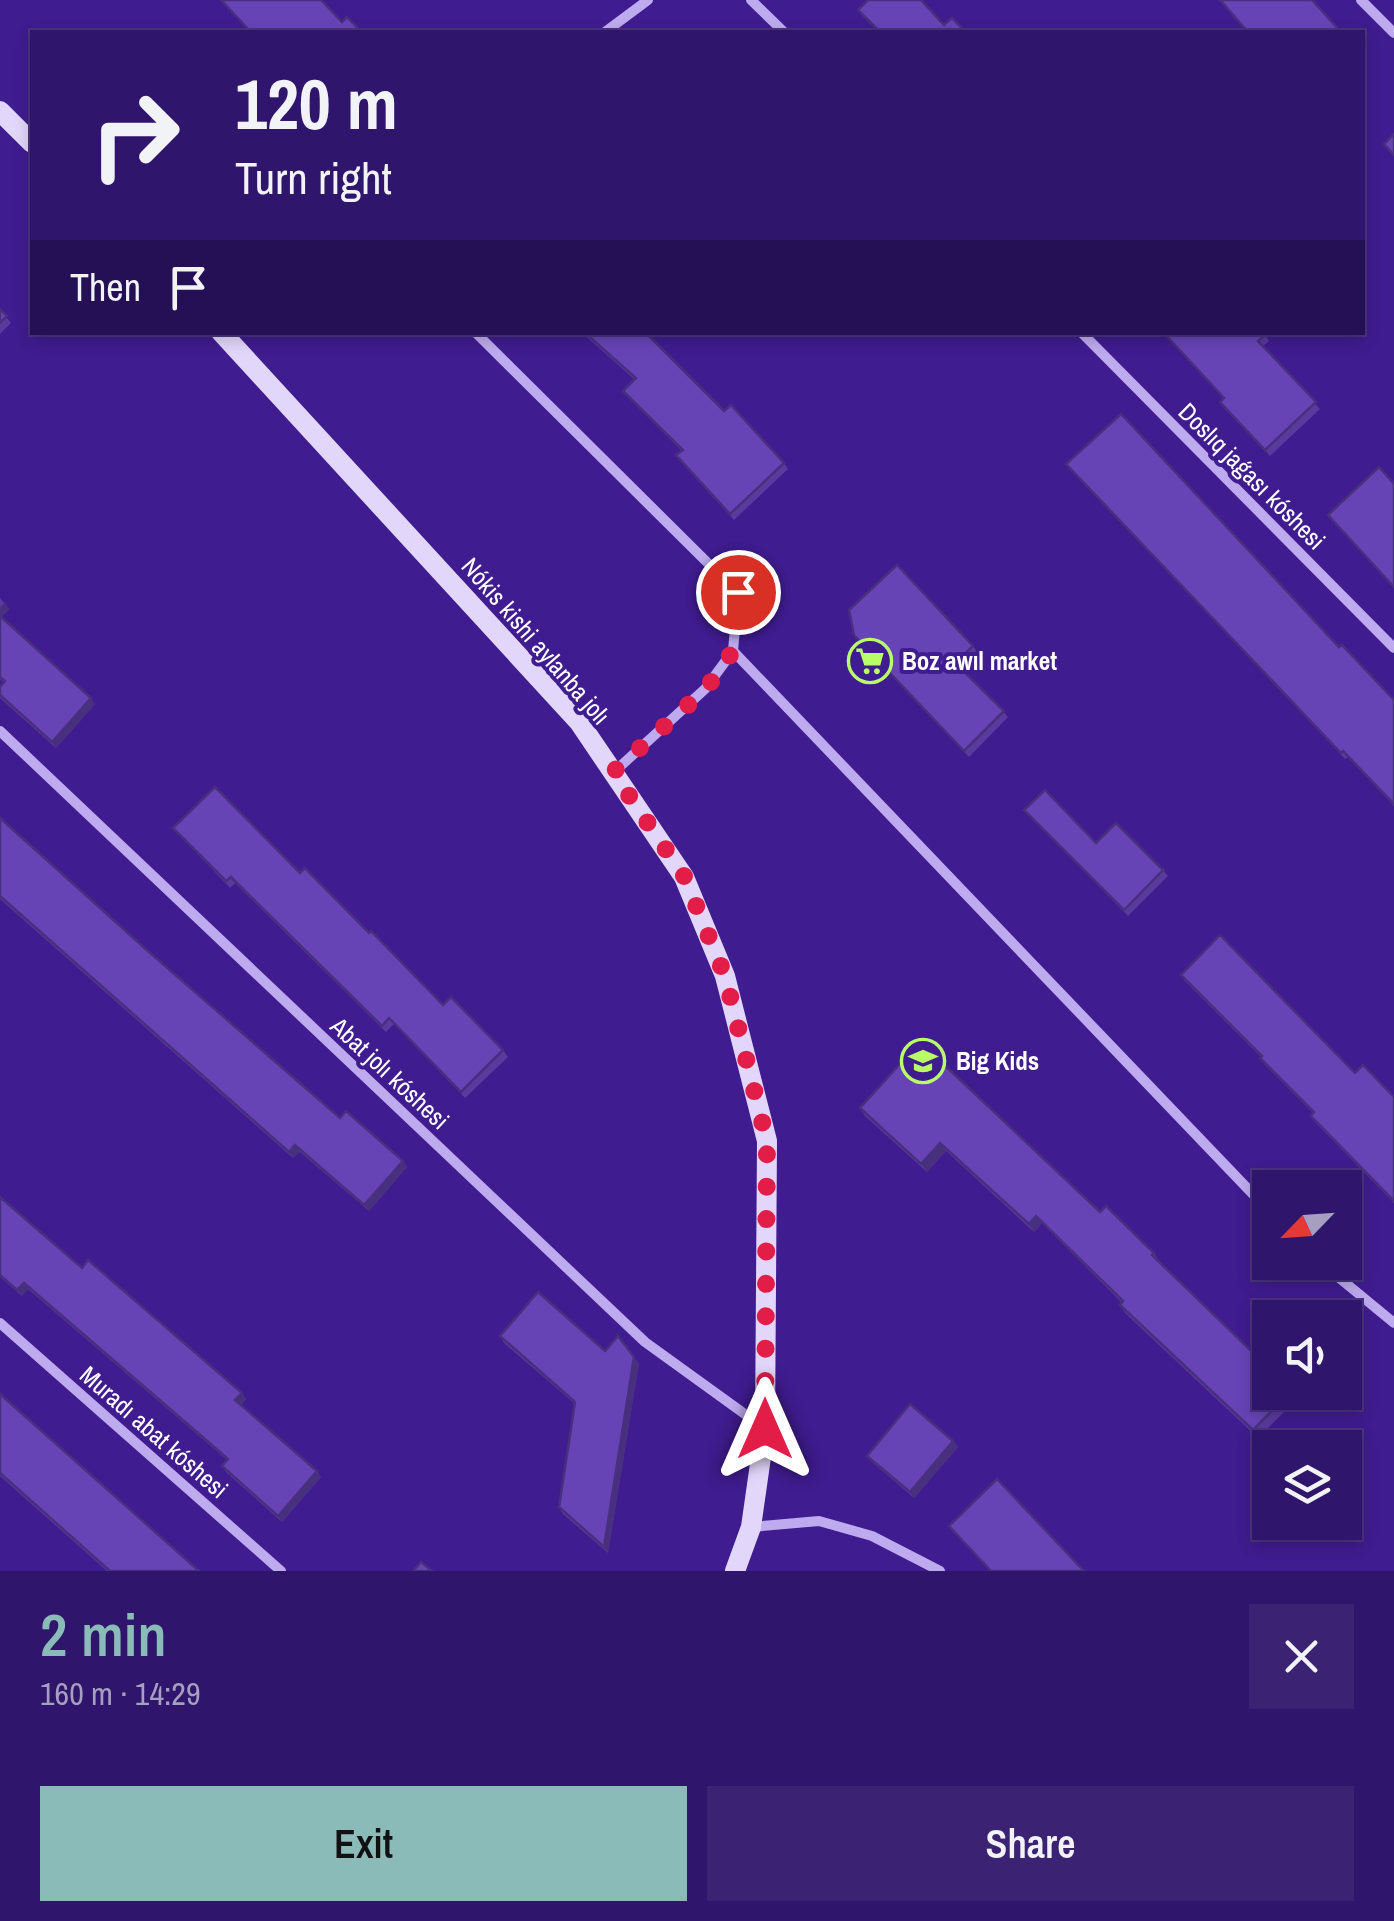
<!DOCTYPE html>
<html lang="en">
<head>
<meta charset="utf-8">
<style>
  :root { --surface:#2f156b; --page:#3b2273; --text:#f1f3f6; --muted:#a79fc1; --line:#4a347e; --accent:#8bbbb9 }
  body { margin:0; font-family:"Archivo Narrow",sans-serif; background:var(--page); color:var(--text); height:100vh; display:flex; flex-direction:column; font-size:38px; white-space:nowrap }
  * { box-sizing:border-box; margin:0 }
  p { font-size:32px; color:var(--muted) }
  .icon { flex:none; width:55px; height:55px; fill:none; stroke:currentColor; stroke-width:2; stroke-linecap:round; stroke-linejoin:round }
  .map { position:relative; height:1571px; overflow:hidden }
  .panel { display:flex; flex-direction:column; background:var(--surface); flex:1 }
  .panel>* { flex:none }
  .hud { position:absolute; left:30px; top:30px; width:1335px; height:305px; border-radius:0px; box-shadow:0 5px 15px #0003,0 0 0 2px var(--line); background:#2f156b; color:var(--text); overflow:hidden }
  .needle { width:65px; rotate:245deg }
  .controls { position:absolute; left:1252px; top:1170px; display:grid; gap:20px }
  .controls a { display:grid; place-items:center; width:110px; height:110px; border-radius:0px; background:var(--surface); box-shadow:0 5px 15px #0003,0 0 0 2px var(--line); font-size:50px }
  .pin { position:absolute; display:grid; place-items:center; width:85px; height:85px; color:#fff; margin:-42px; border:5px solid #fff; border-radius:50%; box-shadow:0 2px 10px #0007 }
  .me { position:absolute; width:110px; margin:-55px; rotate:0deg; stroke-linejoin:round; filter:drop-shadow(0 0 8px #0008) }
  .turn { display:flex; align-items:center; gap:35px; height:210px; padding:0 40px; font-size:45px }
  .turn .icon { width:130px; height:130px; stroke-width:2.5 }
  .turn b { display:block; font-size:70px; line-height:85px }
  .then { display:flex; align-items:center; height:95px; padding:0 40px; background:#0003; gap:20px; font-size:38px }
  .round { display:grid; place-items:center; flex:none; width:105px; height:105px; border-radius:0px; background:var(--page) }
  .overview { display:flex; align-items:center; justify-content:space-between; height:170px; padding:0 40px }
  h1 { font-size:60px; font-weight:600; line-height:75px; color:var(--accent) }
  .cta { display:flex; gap:20px; margin-top:auto; padding:20px 40px }
  .cta a { flex:1; height:115px; border-radius:0px; background:var(--accent); color:#111; font-size:40px; font-weight:600; line-height:115px; text-align:center }
  .cta a+a { background:var(--page); color:var(--text) }
  .map>svg:first-child { display:block }
  .lines { fill:none; stroke-linecap:round; stroke-linejoin:round }
  .street { stroke:#beaaee; stroke-width:10 }
  .secondary { stroke:#e2d6fa; stroke-width:20 }
  .wall { fill:#593a9d }
  .shaded-wall { fill:#48307f }
  .building { fill:#6744b6; stroke:#48307f; stroke-width:2.5 }
  .route { stroke:#e11d48; stroke-width:18; stroke-dasharray:0 32.4 }
  .labels { text-anchor:middle; dominant-baseline:central; stroke-width:8; stroke-linejoin:round; paint-order:stroke }
  .street-label { font-size:25px; fill:#fff; stroke:#3f1c8f }
  .poi-label { font-size:25px; font-weight:bold; fill:#fff; stroke:#3f1c8f; text-anchor:start }
</style>
</head>
<body>
<div class="map">
<svg width="1394" height="1571" viewBox="0 0 1394 1571">
  <rect width="100%" height="100%" fill="#3f1c8f"/>
  <g class="lines">
    <g class="street">
      <path d="M 751,0 L 784,32"/>
      <path d="M 1361,0 L 1394,33"/>
      <path d="M 605,32 L 648,0"/>
      <path d="M 475,332 L 738,593 L 733,651 L 705,689 L 614,772"/>
      <path d="M 1081,332 L 1394,648"/>
      <path d="M 733,651 L 1270,1212"/>
      <path d="M 0,731 L 645,1342 L 764,1428"/>
      <path d="M 1320,1262 L 1394,1323"/>
      <path d="M 0,1323 L 281,1571"/>
      <path d="M 752,1527 L 819,1521 L 872,1536 L 940,1571"/>
    </g>
    <g class="secondary">
      <path d="M 0,111 L 32,143"/>
      <path d="M 221,332 L 579,722 L 684,877 L 725,976 L 767,1141 L 765,1429 L 751,1527 L 735,1571"/>
    </g>
  </g>
  <g class="wall">
    <path d="M 0,309 L 11,323 L 0,334 Z"/>
    <path d="M 581,332 L 645,332 L 724,411 L 784,463 L 788,469 L 734,520 L 681,462 L 676,455 L 682,451 L 628,397 L 623,391 L 634,379 Z"/>
    <path d="M 1162,332 L 1263,332 L 1269,341 L 1263,346 L 1320,409 L 1270,456 L 1224,408 L 1220,402 L 1224,398 Z"/>
    <path d="M 1066,464 L 1339,647 L 1394,700 L 1394,806 L 1348,757 L 1345,759 Z"/>
    <path d="M 0,598 L 9,609 L 1,617 L 95,704 L 56,748 L 0,698 L 0,687 L 4,683 L 0,679 Z"/>
    <path d="M 854,635 L 973,646 L 977,652 L 961,668 L 1008,717 L 969,757 Z"/>
    <path d="M 1024,810 L 1096,843 L 1163,870 L 1168,876 L 1128,916 Z"/>
    <path d="M 0,818 L 149,952 L 340,1118 L 403,1161 L 407,1167 L 369,1211 L 300,1152 L 293,1158 L 0,899 Z"/>
    <path d="M 173,828 L 300,873 L 369,933 L 443,1005 L 503,1050 L 508,1057 L 465,1098 L 394,1024 L 386,1032 L 235,883 L 230,888 Z"/>
    <path d="M 1181,975 L 1394,1097 L 1394,1203 L 1315,1122 L 1311,1116 L 1313,1113 L 1264,1064 L 1260,1058 L 1261,1057 L 1185,981 Z"/>
    <path d="M 860,1108 L 1100,1212 L 1154,1253 L 1159,1261 L 1270,1392 L 1294,1392 L 1298,1398 L 1258,1438 L 1125,1313 L 1120,1305 L 1122,1303 L 1042,1223 L 1034,1232 L 946,1151 L 927,1172 L 865,1116 Z"/>
    <path d="M 0,1197 L 82,1268 L 242,1393 L 246,1399 L 241,1405 L 317,1471 L 321,1477 L 282,1522 L 226,1472 L 222,1466 L 227,1460 L 28,1289 L 22,1296 L 0,1277 Z"/>
    <path d="M 500,1336 L 605,1351 L 639,1363 L 608,1553 L 563,1514 L 559,1507 L 575,1404 L 504,1343 Z"/>
    <path d="M 0,1394 L 199,1571 L 107,1571 L 0,1476 Z"/>
    <path d="M 953,1441 L 958,1447 L 914,1498 L 872,1462 L 867,1456 Z"/>
  </g>
  <g class="shaded-wall">
    <path d="M 5,602 L 9,609 L 0,619 L 0,608 Z"/>
    <path d="M 91,698 L 95,704 L 56,748 L 52,742 Z"/>
    <path d="M 940,1143 L 946,1151 L 927,1172 L 921,1164 Z"/>
    <path d="M 295,1145 L 300,1152 L 293,1158 L 289,1152 Z"/>
    <path d="M 403,1161 L 407,1167 L 369,1211 L 364,1205 Z"/>
    <path d="M 1036,1216 L 1042,1223 L 1034,1232 L 1029,1224 Z"/>
    <path d="M 24,1283 L 28,1289 L 22,1296 L 17,1290 Z"/>
    <path d="M 634,1357 L 639,1363 L 608,1553 L 604,1547 Z"/>
    <path d="M 242,1393 L 246,1399 L 240,1407 L 235,1400 Z"/>
    <path d="M 953,1441 L 958,1447 L 914,1498 L 910,1492 Z"/>
    <path d="M 317,1471 L 321,1477 L 282,1522 L 278,1516 Z"/>
  </g>
  <g class="building">
    <path d="M 221,0 L 321,0 L 342,22 L 347,17 L 362,32 L 251,32 Z"/>
    <path d="M 868,0 L 921,0 L 944,25 L 952,18 L 966,32 L 880,32 L 858,10 Z"/>
    <path d="M 1220,0 L 1312,0 L 1341,32 L 1248,32 Z"/>
    <path d="M 1394,134 L 1394,155 L 1384,144 Z"/>
    <path d="M 0,309 L 7,316 L 0,323 Z"/>
    <path d="M 584,332 L 645,332 L 724,411 L 731,405 L 784,463 L 730,514 L 676,455 L 683,450 L 623,391 L 636,378 Z"/>
    <path d="M 1163,332 L 1263,332 L 1265,335 L 1258,341 L 1316,402 L 1265,450 L 1220,402 L 1224,398 Z"/>
    <path d="M 1121,414 L 1339,647 L 1342,645 L 1394,700 L 1394,804 L 1343,751 L 1341,753 L 1066,464 Z"/>
    <path d="M 1379,467 L 1394,484 L 1394,587 L 1328,515 Z"/>
    <path d="M 897,565 L 973,646 L 955,663 L 1004,711 L 964,751 L 854,635 L 849,610 Z"/>
    <path d="M 0,616 L 91,698 L 52,742 L 0,695 L 0,687 L 5,681 L 0,677 Z"/>
    <path d="M 215,787 L 300,873 L 305,868 L 369,933 L 371,931 L 443,1005 L 451,997 L 503,1050 L 461,1092 L 389,1018 L 382,1026 L 231,877 L 226,881 L 173,828 Z"/>
    <path d="M 1045,790 L 1096,843 L 1116,823 L 1163,870 L 1124,910 L 1024,810 Z"/>
    <path d="M 0,818 L 149,952 L 340,1118 L 346,1111 L 403,1161 L 364,1205 L 295,1145 L 289,1152 L 0,896 Z"/>
    <path d="M 1220,935 L 1355,1073 L 1363,1065 L 1394,1097 L 1394,1201 L 1311,1116 L 1314,1112 L 1260,1058 L 1262,1056 L 1181,975 Z"/>
    <path d="M 920,1042 L 1100,1212 L 1106,1206 L 1154,1253 L 1152,1255 L 1270,1369 L 1270,1392 L 1290,1392 L 1253,1430 L 1120,1305 L 1123,1301 L 1036,1216 L 1029,1224 L 940,1143 L 921,1164 L 860,1108 Z"/>
    <path d="M 0,1197 L 82,1268 L 88,1260 L 242,1393 L 235,1400 L 317,1471 L 278,1516 L 222,1466 L 228,1459 L 24,1283 L 17,1290 L 0,1275 Z"/>
    <path d="M 538,1292 L 605,1351 L 618,1336 L 634,1357 L 604,1547 L 559,1507 L 575,1402 L 500,1336 Z"/>
    <path d="M 0,1394 L 199,1571 L 110,1571 L 0,1473 Z"/>
    <path d="M 910,1404 L 953,1441 L 910,1492 L 867,1456 Z"/>
    <path d="M 997,1479 L 1084,1571 L 991,1571 L 949,1526 Z"/>
    <path d="M 421,1562 L 432,1571 L 413,1571 Z"/>
  </g>
  <g class="lines">
    <path class="route" d="M 738,592 L 733,651 L 706,689 L 613,772 L 684,876 L 725,976 L 767,1141 L 765,1429"/>
  </g>
  <defs>
    <symbol id="supermarket-ring" viewBox="-11 -11 22 22"><circle r="9.5" fill="#3f1c8f" stroke="#b9fe67" stroke-width="1.5"/><path d="M-6-5.5h2.5l.6 2H6L4.5 2H-2.5L-4.4-4H-6ZM-1.5 3.2a1.3 1.3 0 1 0 .1 0ZM3 3.2a1.3 1.3 0 1 0 .1 0Z" fill="#b9fe67"/></symbol>
    <symbol id="school-ring" viewBox="-11 -11 22 22"><circle r="9.5" fill="#3f1c8f" stroke="#b9fe67" stroke-width="1.5"/><path d="M0-5L7-2L0 1L-7-2ZM-4 1L0 2.5L4 1V4Q0 6-4 4Z" fill="#b9fe67"/></symbol>
  </defs>
  <g fill-rule="evenodd">
    <use href="#supermarket-ring" x="845" y="636" width="50" height="50"/>
    <use href="#school-ring" x="898" y="1036" width="50" height="50"/>
  </g>
  <g class="labels">
    <g class="street-label">
      <text transform="translate(1252 476) rotate(45)">Doslıq jaǵası kóshesi</text>
      <text transform="translate(536 641) rotate(49)">Nókis kishi aylanba jolı</text>
      <text transform="translate(390 1073) rotate(43)">Abat jolı kóshesi</text>
      <text transform="translate(154 1432) rotate(41)">Muradı abat kóshesi</text>
    </g>
    <g class="poi-label">
      <text x="902" y="661">Boz awıl market</text>
      <text x="956" y="1061">Big Kids</text>
    </g>
  </g>
</svg>
<div class="controls">
<a><svg class="needle" viewBox="-14 -14 28 28"><path d="M0-13l5 13h-10z" fill="#e53935"/><path d="M0 13l5-13h-10z" fill="#a79fc1"/></svg></a>
<a><svg class="icon" aria-label="sound" viewBox="0 0 24 24"><path d="M4 9h4l5-4v14l-5-4H4zM17 9q2 3 0 6"/></svg></a>
<a><svg class="icon" aria-label="layers" viewBox="0 0 24 24"><path d="M12 4l9 5-9 5-9-5zM3 14l9 5 9-5"/></svg></a>
</div>
<div class="pin" style="left:738px;top:592px;background:#d93025"><svg class="icon" aria-label="arrive" viewBox="0 0 24 24"><path d="M6 21V4h12l-3 4 3 4H6"/></svg></div>
<svg class="me" style="left:765px;top:1429px" viewBox="-20 -20 40 40"><path d="M0-17L14 15 0 8-14 15z" fill="#e11d48" stroke="#fff" stroke-width="4"/></svg>
<div class="hud">
<div class="turn"><svg class="icon" aria-label="right" viewBox="0 0 24 24"><path d="M7 20v-9h11M14 6l5 5-5 5"/></svg><div><b>120 m</b>Turn right</div></div>
<div class="then">Then<svg class="icon" aria-label="arrive" viewBox="0 0 24 24"><path d="M6 21V4h12l-3 4 3 4H6"/></svg></div>
</div>
</div>
<section class="panel">
<div class="overview"><div><h1>2 min</h1><p>160 m · 14:29</p></div><a class="round"><svg class="icon" aria-label="close" viewBox="0 0 24 24"><path d="M6 6l12 12M18 6L6 18"/></svg></a></div>
<div class="cta"><a>Exit</a><a>Share</a></div>
</section>
</body>
</html>
